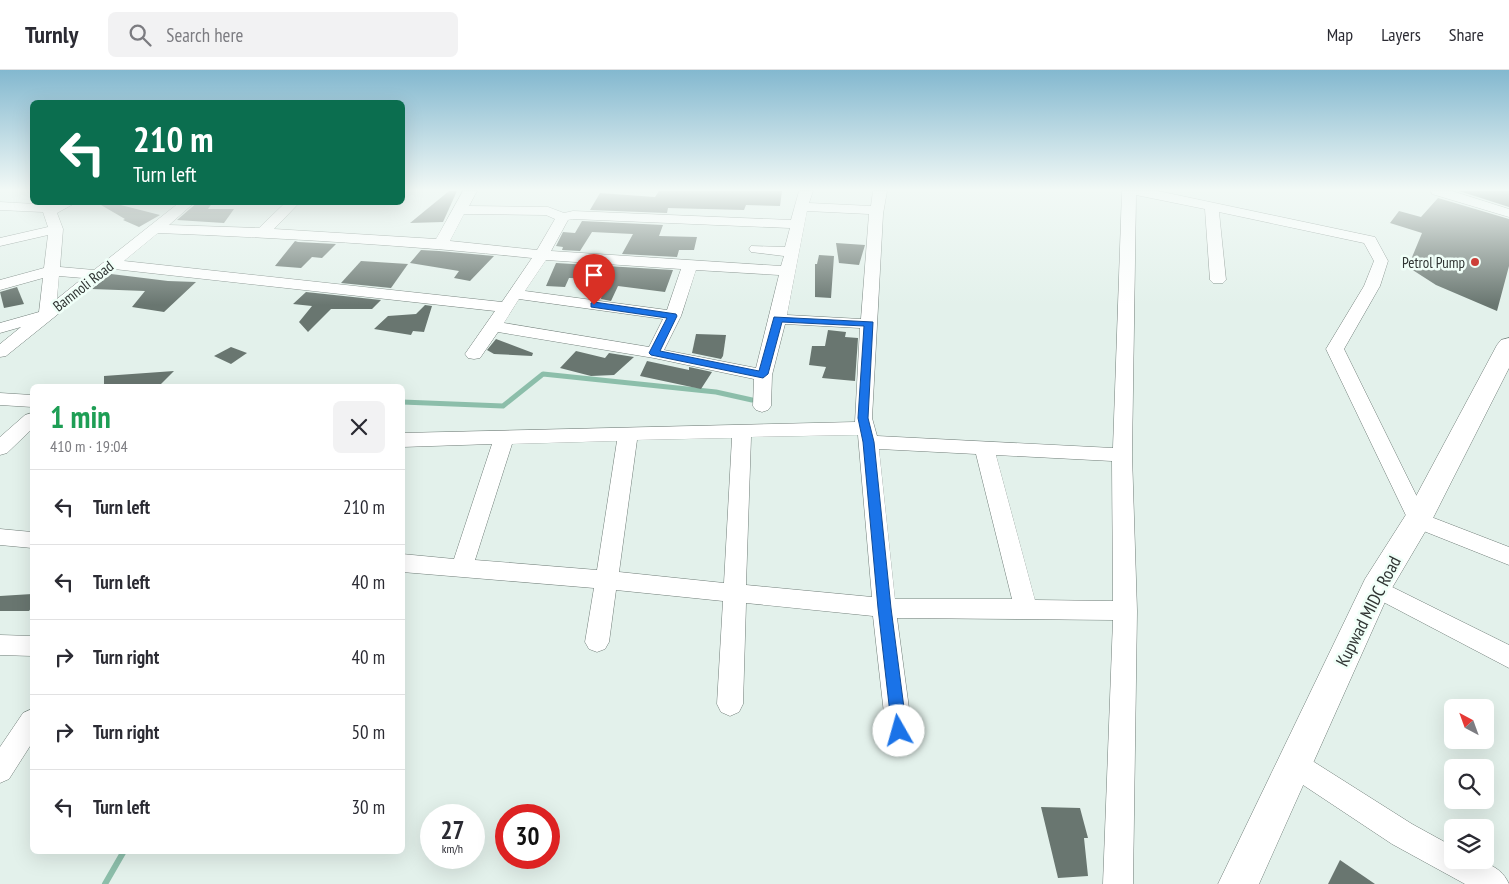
<!DOCTYPE html>
<html lang="en">
<head>
<meta charset="utf-8">
<style>
  :root { --surface:#fff; --page:#f2f2f3; --text:#2b2b33; --muted:#7c7c81; --line:#e1e1e2 }
  body { margin:0; font-family:"PT Sans Narrow",sans-serif; background:var(--page); color:var(--text); height:100vh; display:flex; flex-direction:column; font-size:19px; white-space:nowrap }
  * { box-sizing:border-box; margin:0 }
  p { font-size:16px; color:var(--muted) }
  .icon { flex:none; width:28px; height:28px; fill:none; stroke:currentColor; stroke-width:2; stroke-linecap:round; stroke-linejoin:round }
  .map { position:relative; flex:1; overflow:hidden }
  .sheet { position:absolute; left:30px; top:314px; width:375px; height:470px; display:flex; flex-direction:column; background:var(--surface); border-radius:8px; box-shadow:0 5px 20px #0002 }
  .sheet>* { flex:none }
  .guide { position:absolute; left:30px; top:30px; width:375px; height:105px; border-radius:8px; box-shadow:0 5px 20px #0002; background:#0b6e4f; color:#fff; overflow:hidden }
  .needle { width:32px; rotate:319deg }
  .fabs { position:absolute; left:1444px; top:629px; display:grid; gap:10px }
  .fabs a { display:grid; place-items:center; width:50px; height:50px; border-radius:8px; background:var(--surface); box-shadow:0 5px 20px #0002; font-size:25px }
  .speed { position:absolute; left:420px; top:734px; display:flex; gap:10px; font-size:25px; font-weight:700; text-align:center }
  .speed>* { display:grid; place-content:center; width:65px; height:65px; border-radius:50%; background:var(--surface); box-shadow:0 5px 20px #0002; line-height:1 }
  .speed small { font-size:12px; font-weight:400 }
  .speed .limit { border:8px solid #d22; background:#fff; color:#111 }
  .pin { position:absolute; display:grid; place-items:center; width:42px; height:42px; color:#fff; margin:-51px -21px; border-radius:50% 50% 50% 0; rotate:-45deg; box-shadow:0 0 5px #0007 }
  .pin .icon { rotate:45deg }
  .me { position:absolute; width:55px; margin:-28px; rotate:353deg; stroke-linejoin:round; filter:drop-shadow(0 0 4px #0008) }
  .turn { display:flex; align-items:center; gap:18px; height:105px; padding:0 20px; font-size:22px }
  .turn .icon { width:65px; height:65px; stroke-width:2.5 }
  .turn b { display:block; font-size:35px; line-height:42px }
  .round { display:grid; place-items:center; flex:none; width:52px; height:52px; border-radius:8px; background:var(--page) }
  .head { display:flex; align-items:center; justify-content:space-between; height:85px; padding:0 20px }
  h1 { font-size:30px; font-weight:700; line-height:38px; color:#1e9e55 }
  ul { padding:0; list-style:none }
  li { display:flex; align-items:center; gap:15px; height:75px; padding:0 20px; border-top:1px solid var(--line) }
  li div { flex:1 }
  li b { display:block; font-size:19px }
  li em { font-style:normal }
  header { display:flex; align-items:center; gap:30px; box-sizing:border-box; height:70px; padding:0 25px; background:var(--surface); border-bottom:1px solid var(--line) }
  header strong { font-size:24px }
  nav { display:flex; gap:28px; margin-inline-start:auto; font-size:18px }
  .search { width:350px; height:45px; background:var(--page); display:flex; align-items:center; gap:12px; box-sizing:border-box; padding:0 18px; border-radius:8px; color:var(--muted); font-size:19px }
  .map>svg:first-child { display:block }
  .lines { fill:none; stroke-linecap:round; stroke-linejoin:round }
  .stream-far1 { stroke:#8cbeaa; stroke-width:5 }
  .stream { stroke:#8cbeaa; stroke-width:6 }
  .building { fill:#697670 }
  .street-casing { stroke:#717e79; stroke-width:1 }
  .primary-casing { stroke:#717e79; stroke-width:1 }
  .street { fill:#fff; fill-rule:evenodd }
  .primary { fill:#fff; fill-rule:evenodd }
  .route { fill:#1a73e8; stroke:#114b97 }
  .poi-dot { fill:#cd3f38; stroke:#f0fff8; stroke-width:2 }
  .labels { text-anchor:middle; dominant-baseline:central; stroke-width:5; stroke-linejoin:round; paint-order:stroke }
  .far-poi-label { font-size:15px; fill:#303533; stroke:#f0fff8; text-anchor:end }
  .far-street-label { font-size:15px; fill:#303533; stroke:#f0fff8 }
  .street-label { font-size:18px; fill:#303533; stroke:#f0fff8 }
</style>
</head>
<body>
<header>
<strong>Turnly</strong>
<div class="search"><svg class="icon" aria-label="search" viewBox="0 0 24 24"><circle cx="10" cy="10" r="6"/><path d="M15 15l6 6"/></svg>Search here</div>
<nav><a>Map</a><a>Layers</a><a>Share</a></nav>
</header>
<div class="map">
<svg width="1509" height="814" viewBox="0 0 1509 814">
  <rect width="100%" height="100%" fill="#e3f1eb"/>
  <g class="lines">
    <path class="stream-far1" d="M 402,332 L 503,336 L 543,304 L 716,322 L 752,330"/>
    <path class="stream" d="M 105,814 L 124,781"/>
  </g>
  <g class="building">
    <path d="M 449,121 L 457,121 L 443,152 L 410,153 Z"/>
    <path d="M 659,121 L 782,121 L 780,136 L 746,135 L 744,140 L 668,138 L 667,143 L 590,140 L 600,123 L 655,127 Z"/>
    <path d="M 1459,121 L 1509,121 L 1509,137 Z"/>
    <path d="M 1438,128 L 1509,149 L 1509,196 L 1497,241 L 1436,215 L 1408,197 L 1422,163 L 1390,153 L 1399,141 L 1421,147 Z"/>
    <path d="M 102,132 L 109,132 L 160,145 L 139,157 L 123,150 L 125,149 L 101,135 Z"/>
    <path d="M 198,132 L 213,132 L 208,139 L 234,139 L 224,153 L 177,150 Z"/>
    <path d="M 582,151 L 663,155 L 659,166 L 697,167 L 694,180 L 679,180 L 677,187 L 622,184 L 633,164 L 592,162 L 580,181 L 562,180 L 563,177 L 556,176 L 563,162 L 575,163 Z"/>
    <path d="M 295,171 L 298,172 L 336,174 L 322,188 L 312,187 L 301,198 L 275,196 Z"/>
    <path d="M 836,173 L 865,175 L 859,195 L 839,193 Z"/>
    <path d="M 421,180 L 439,181 L 494,186 L 470,211 L 454,208 L 459,201 L 410,193 Z"/>
    <path d="M 819,185 L 834,186 L 831,228 L 815,227 L 815,194 L 817,194 Z"/>
    <path d="M 361,191 L 408,194 L 391,218 L 341,213 Z"/>
    <path d="M 556,193 L 673,200 L 665,222 L 618,216 L 611,231 L 601,229 L 603,217 L 611,209 L 569,208 L 565,217 L 546,216 Z"/>
    <path d="M 111,204 L 168,211 L 196,212 L 164,242 L 132,237 L 145,221 L 92,219 Z"/>
    <path d="M 17,217 L 24,234 L 4,238 L 0,222 Z"/>
    <path d="M 306,222 L 381,230 L 372,239 L 331,239 L 308,262 L 299,252 L 312,236 L 293,234 Z"/>
    <path d="M 425,235 L 432,236 L 424,262 L 413,261 L 411,265 L 374,259 L 388,246 L 416,244 Z"/>
    <path d="M 828,260 L 846,262 L 845,267 L 858,268 L 855,311 L 822,308 L 826,297 L 809,295 L 812,276 L 825,276 Z"/>
    <path d="M 696,264 L 726,265 L 723,286 L 721,289 L 692,283 Z"/>
    <path d="M 496,269 L 533,283 L 532,286 L 494,284 L 487,280 Z"/>
    <path d="M 231,277 L 247,283 L 231,294 L 214,286 Z"/>
    <path d="M 576,281 L 605,288 L 609,283 L 634,287 L 614,305 L 591,306 L 560,298 Z"/>
    <path d="M 647,291 L 689,300 L 689,297 L 712,302 L 701,319 L 640,306 Z"/>
    <path d="M 174,301 L 159,316 L 104,316 L 104,306 Z"/>
    <path d="M 32,524 L 32,537 L 29,541 L 0,541 L 0,526 Z"/>
    <path d="M 1041,737 L 1080,738 L 1088,768 L 1084,768 L 1088,806 L 1058,808 Z"/>
    <path d="M 1340,790 L 1375,814 L 1328,814 Z"/>
  </g>
  <g class="lines">
    <defs>
      <g id="street">
        <path d="M 463,121 L 477,121 L 469,136 L 548,137 L 564,143 L 573,141 L 791,150 L 799,121 L 813,121 L 809,133 L 871,136 L 873,121 L 887,121 L 883,144 L 872,348 L 877,366 L 1113,378 L 1122,121 L 1158,121 L 1375,167 L 1388,191 L 1380,216 L 1344,279 L 1426,445 L 1509,477 L 1509,495 L 1411,456 L 1326,279 L 1364,216 L 1374,191 L 1364,173 L 1219,142 L 1226,210 L 1223,213 L 1213,213 L 1210,210 L 1205,139 L 1136,125 L 1132,385 L 1137,541 L 1133,814 L 1103,814 L 1113,550 L 897,548 L 912,661 L 908,670 L 899,673 L 890,670 L 886,661 L 873,546 L 746,533 L 743,634 L 739,642 L 730,646 L 721,642 L 717,634 L 723,531 L 616,520 L 609,572 L 605,579 L 597,582 L 589,579 L 585,572 L 594,518 L 402,502 L 402,484 L 454,489 L 492,374 L 402,377 L 402,363 L 855,352 L 860,258 L 785,254 L 772,305 L 771,336 L 768,340 L 762,342 L 756,340 L 753,336 L 754,309 L 654,288 L 498,262 L 480,288 L 474,289 L 468,288 L 465,284 L 495,241 L 114,199 L 6,286 L 0,287 L 0,274 L 21,257 L 0,263 L 0,253 L 39,242 L 43,208 L 0,220 L 0,210 L 44,198 L 48,165 L 0,176 L 0,168 L 48,157 L 43,142 L 0,140 L 0,132 L 52,135 L 58,132 L 77,132 L 57,143 L 63,159 L 60,197 L 94,200 L 180,132 L 195,132 L 169,155 L 259,158 L 286,132 L 300,132 L 274,159 L 436,169 ZM 807,141 L 869,144 L 861,249 L 787,245 ZM 464,144 L 546,145 L 555,149 L 537,180 L 450,171 ZM 573,149 L 790,158 L 785,177 L 751,176 L 749,179 L 751,182 L 784,186 L 781,196 L 551,181 L 568,150 ZM 158,163 C 283,168 408,175 532,188 L 502,232 L 124,191 ZM 546,190 L 681,199 L 667,240 L 525,221 ZM 696,200 L 779,205 L 756,298 L 664,280 L 681,246 ZM 59,206 L 83,208 L 57,229 ZM 519,229 L 663,249 L 649,277 L 504,253 ZM 858,365 L 872,527 L 746,515 L 751,367 ZM 732,368 L 724,513 L 619,502 L 637,370 ZM 617,371 L 597,500 L 475,490 L 512,374 ZM 879,379 L 976,384 L 1012,529 L 895,529 ZM 996,385 L 1112,391 L 1113,531 L 1035,530 Z"/>
        <path d="M 1431,121 L 1452,121 L 1509,139 L 1509,147 L 1432,124 Z"/>
        <path d="M 0,323 L 32,325 L 32,337 L 0,335 Z"/>
        <path d="M 32,343 L 32,359 L 7,383 L 0,385 L 0,367 L 25,345 Z"/>
        <path d="M 0,459 L 32,462 L 32,478 L 0,475 Z"/>
        <path d="M 1376,509 L 1509,575 L 1509,598 L 1368,524 L 1365,518 L 1368,512 Z"/>
        <path d="M 0,565 L 32,566 L 32,586 L 0,585 Z"/>
        <path d="M 32,639 L 32,673 L 9,709 L 0,713 L 0,677 L 23,643 Z"/>
        <path d="M 1294,681 L 1303,685 L 1412,754 L 1452,776 L 1452,790 C 1475,790 1499,791 1509,814 L 1465,814 L 1392,774 L 1285,703 L 1281,694 L 1285,685 Z"/>
      </g>
      <path id="primary" d="M 1509,268 L 1509,298 L 1432,450 L 1389,523 L 1259,814 L 1218,814 L 1365,509 L 1407,443 L 1497,275 L 1501,270 Z"/>
    </defs>
    <use href="#street" class="street-casing"/>
    <use href="#primary" class="primary-casing"/>
    <use href="#street" class="street"/>
    <use href="#primary" class="primary"/>
  </g>
  <linearGradient id="sky" x2="0" y2="1"><stop stop-color="#83b8cf"/><stop offset="0.51" stop-color="#f2f9f6"/><stop offset="1" stop-color="#f2f9f6" stop-opacity="0"/></linearGradient>
  <rect width="1509" height="235" fill="url(#sky)"/>
  <path class="route" d="M 594,232 L 676,244 L 677,246 L 660,281 L 759,301 L 774,247 L 873,252 L 868,348 L 874,372 L 891,538 L 907,661 L 904,666 L 899,668 L 894,666 L 892,661 L 878,538 L 863,372 L 858,348 L 864,256 L 782,252 L 768,304 L 763,308 L 651,285 L 649,283 L 667,248 L 591,237 L 591,233 Z"/>
  <circle class="poi-dot" cx="1475" cy="192" r="5"/>
  <g class="labels">
    <g class="far-poi-label">
      <text x="1465" y="192">Petrol Pump</text>
    </g>
    <g class="far-street-label">
      <text transform="translate(83 216) rotate(-38)">Bamnoli Road</text>
    </g>
    <g class="street-label">
      <text transform="translate(1368 541) rotate(-63)">Kupwad MIDC Road</text>
    </g>
  </g>
</svg>
<div class="fabs">
<a><svg class="needle" viewBox="-14 -14 28 28"><path d="M0-13l5 13h-10z" fill="#e53935"/><path d="M0 13l5-13h-10z" fill="#7c7c81"/></svg></a>
<a><svg class="icon" aria-label="search" viewBox="0 0 24 24"><circle cx="10" cy="10" r="6"/><path d="M15 15l6 6"/></svg></a>
<a><svg class="icon" aria-label="layers" viewBox="0 0 24 24"><path d="M12 4l9 5-9 5-9-5zM3 14l9 5 9-5"/></svg></a>
</div>
<div class="speed"><div>27<small>km/h</small></div><div class="limit">30</div></div>
<div class="pin" style="left:594px;top:235px;background:#d93025"><svg class="icon" aria-label="arrive" viewBox="0 0 24 24"><path d="M6 21V4h12l-3 4 3 4H6"/></svg></div>
<svg class="me" style="left:899px;top:661px" viewBox="-20 -20 40 40"><circle r="19" fill="#fff"/><path d="M0-13L10 11 0 6-10 11z" fill="#1a73e8"/></svg>
<div class="guide">
<div class="turn"><svg class="icon" aria-label="left" viewBox="0 0 24 24"><path d="M17 20v-9H6M10 6l-5 5 5 5"/></svg><div><b>210 m</b>Turn left</div></div>
</div>
<section class="sheet">
<div class="head"><div><h1>1 min</h1><p>410 m · 19:04</p></div><a class="round"><svg class="icon" aria-label="close" viewBox="0 0 24 24"><path d="M6 6l12 12M18 6L6 18"/></svg></a></div>
<ul>
<li><svg class="icon" aria-label="left" viewBox="0 0 24 24"><path d="M17 20v-9H6M10 6l-5 5 5 5"/></svg><div><b>Turn left</b></div><em>210 m</em></li>
<li><svg class="icon" aria-label="left" viewBox="0 0 24 24"><path d="M17 20v-9H6M10 6l-5 5 5 5"/></svg><div><b>Turn left</b></div><em>40 m</em></li>
<li><svg class="icon" aria-label="right" viewBox="0 0 24 24"><path d="M7 20v-9h11M14 6l5 5-5 5"/></svg><div><b>Turn right</b></div><em>40 m</em></li>
<li><svg class="icon" aria-label="right" viewBox="0 0 24 24"><path d="M7 20v-9h11M14 6l5 5-5 5"/></svg><div><b>Turn right</b></div><em>50 m</em></li>
<li><svg class="icon" aria-label="left" viewBox="0 0 24 24"><path d="M17 20v-9H6M10 6l-5 5 5 5"/></svg><div><b>Turn left</b></div><em>30 m</em></li>
</ul>
</section>
</div>
</body>
</html>
